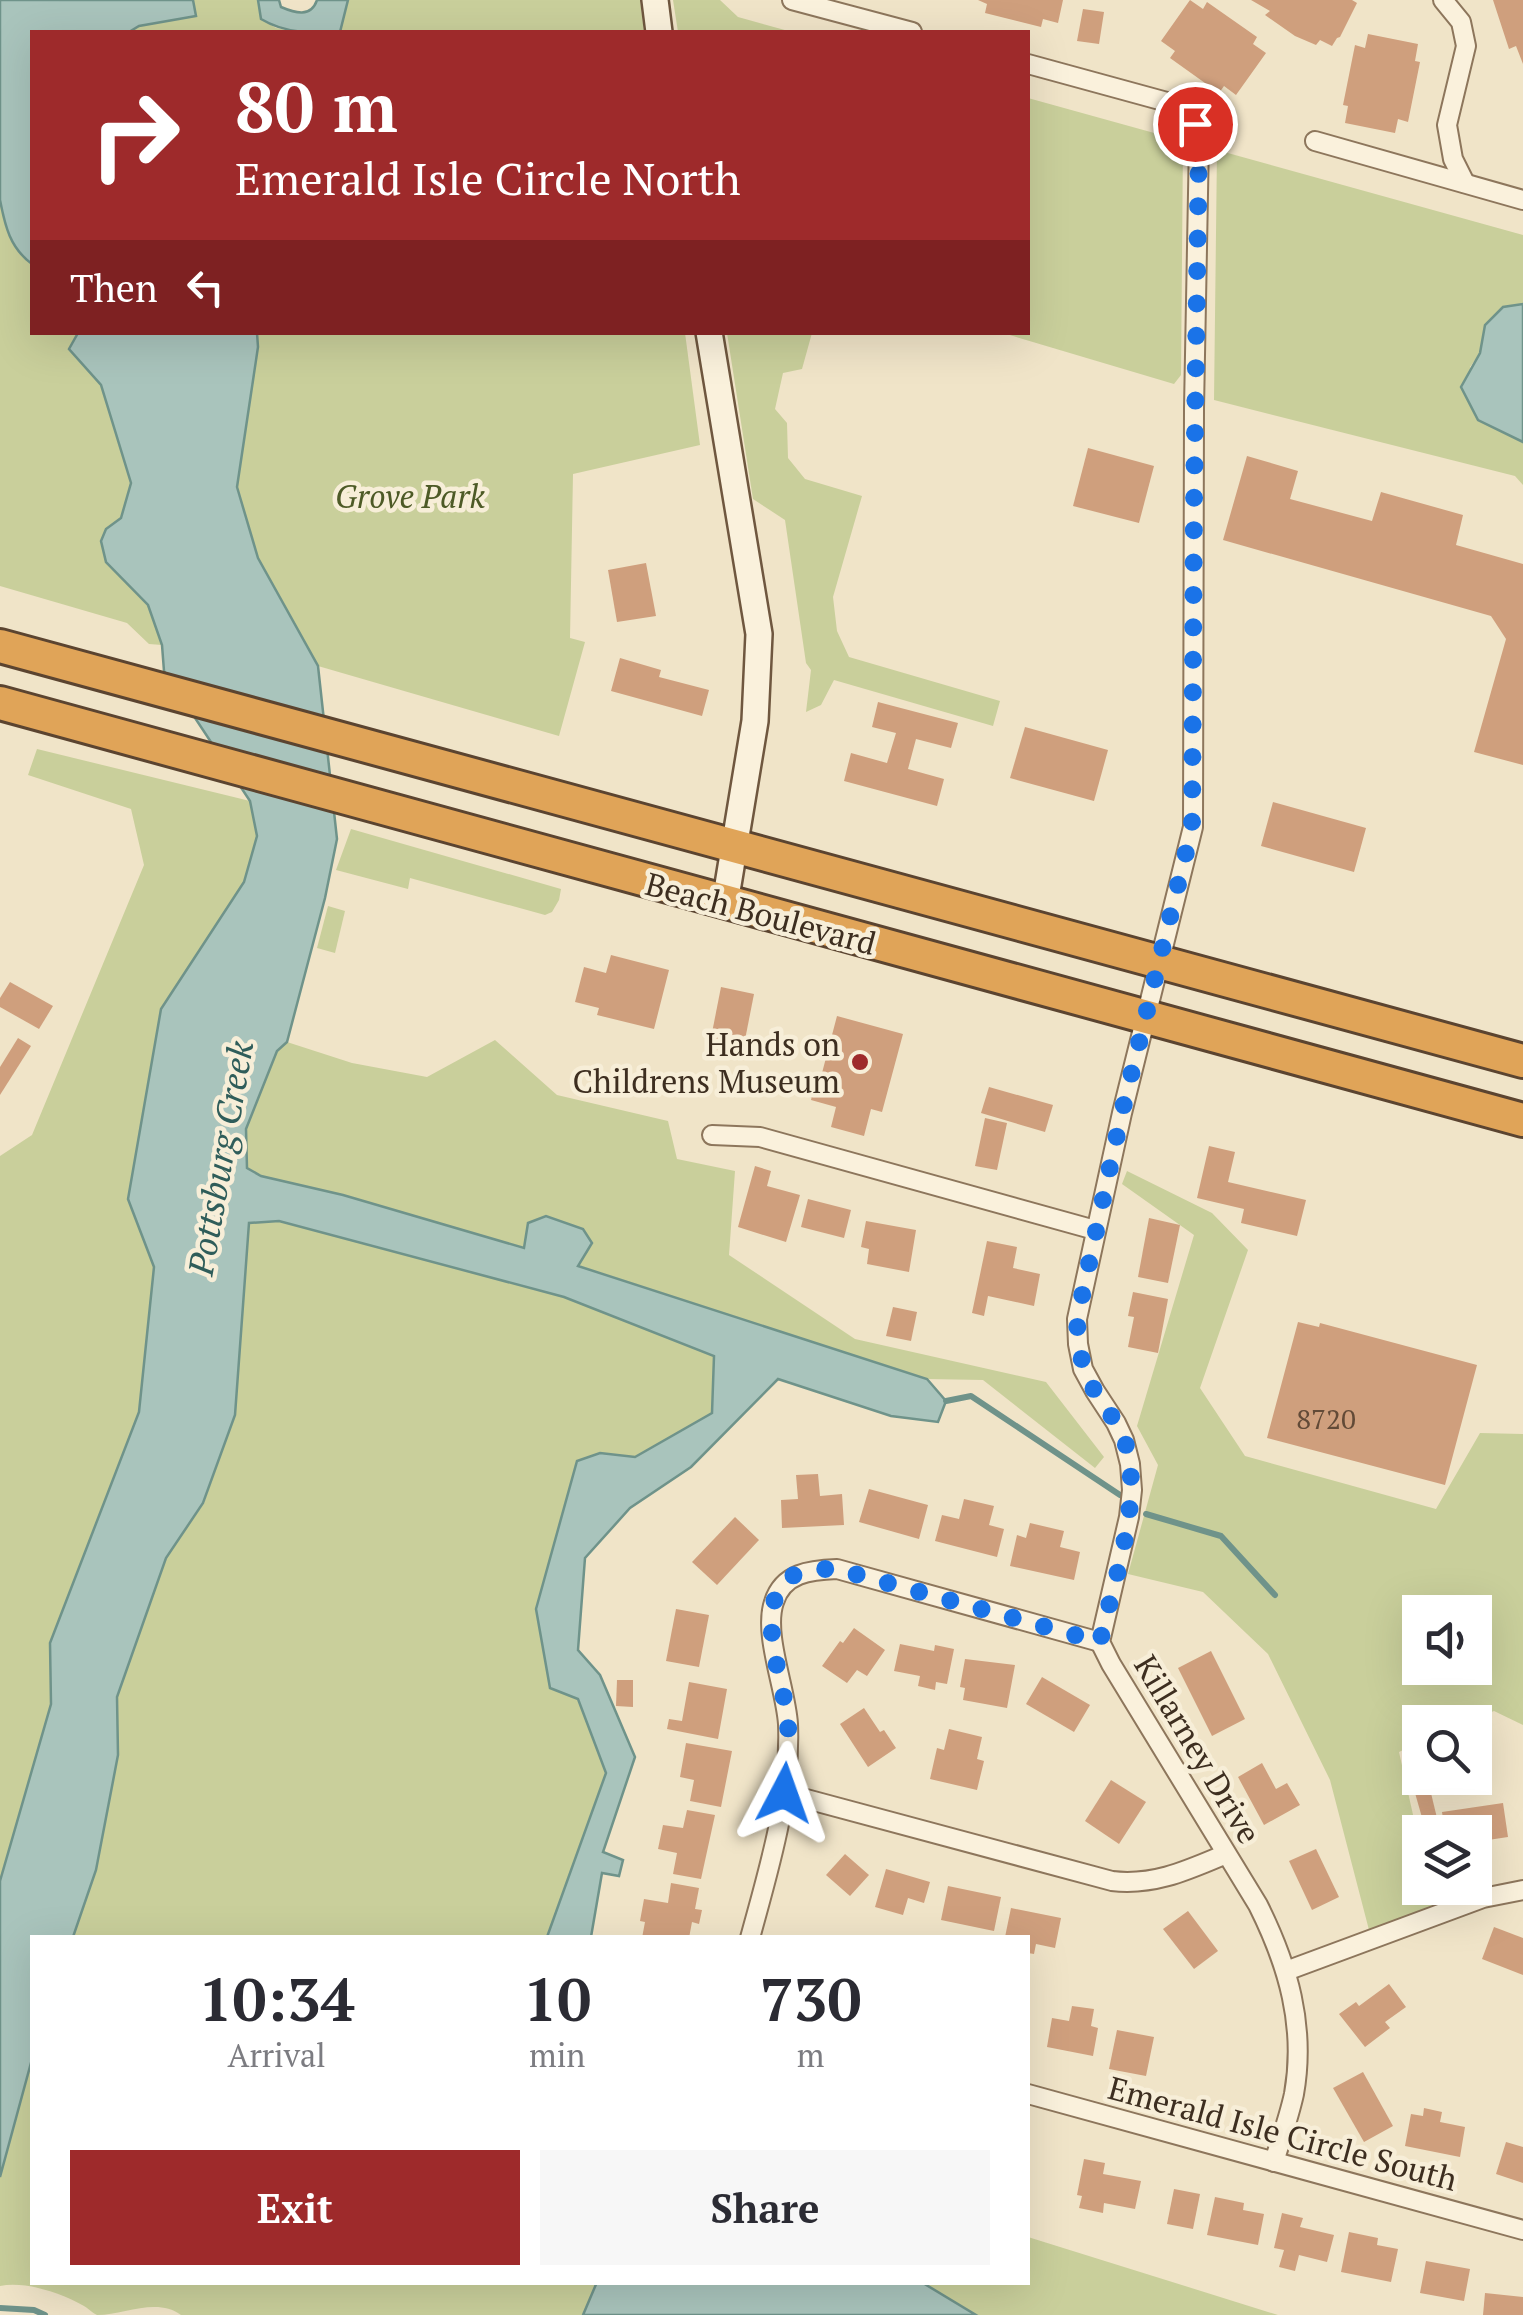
<!DOCTYPE html>
<html lang="en">
<head>
<meta charset="utf-8">
<style>
  :root { --surface:#fff; --page:#f7f7f7; --text:#2b2b33; --muted:#7c7c81; --accent:#9e2a2b }
  body { margin:0; font-family:"PT Serif",serif; background:var(--page); color:var(--text); height:100vh; display:flex; flex-direction:column; font-size:38px; white-space:nowrap }
  * { box-sizing:border-box; margin:0 }
  p { font-size:32px; color:var(--muted) }
  .icon { flex:none; width:55px; height:55px; fill:none; stroke:currentColor; stroke-width:2; stroke-linecap:round; stroke-linejoin:round }
  .map { position:relative; flex:1; overflow:hidden }
  .sheet { position:absolute; left:30px; top:1935px; width:1000px; height:350px; display:flex; flex-direction:column; background:var(--surface); border-radius:0px; box-shadow:0 10px 40px #0002 }
  .sheet>* { flex:none }
  .top-card { position:absolute; left:30px; top:30px; width:1000px; height:305px; border-radius:0px; box-shadow:0 10px 40px #0002; background:#9e2a2b; color:#fff; overflow:hidden }
  .tools { position:absolute; left:1402px; top:1595px; display:grid; gap:20px }
  .tools a { display:grid; place-items:center; width:90px; height:90px; border-radius:0px; background:var(--surface); box-shadow:0 10px 40px #0002; font-size:50px }
  .pin { position:absolute; display:grid; place-items:center; width:85px; height:85px; color:#fff; margin:-42px; border:5px solid #fff; border-radius:50%; box-shadow:0 2px 10px #0007 }
  .me { position:absolute; width:110px; margin:-55px; rotate:4deg; stroke-linejoin:round; filter:drop-shadow(0 0 8px #0008) }
  .turn { display:flex; align-items:center; gap:35px; height:210px; padding:0 40px; font-size:45px }
  .turn .icon { width:130px; height:130px; stroke-width:2.5 }
  .turn b { display:block; font-size:70px; line-height:85px }
  .then { display:flex; align-items:center; height:95px; padding:0 40px; background:#0003; gap:20px; font-size:38px }
  .eta { display:flex; justify-content:space-evenly; align-items:center; height:170px; text-align:center }
  .eta b { font-size:60px; font-weight:600; line-height:70px }
  .button { display:flex; gap:20px; margin-top:auto; padding:20px 40px }
  .button a { flex:1; height:115px; border-radius:0px; background:var(--accent); color:#fff; font-size:40px; font-weight:600; line-height:115px; text-align:center }
  .button a+a { background:var(--page); color:var(--text) }
  .map>svg:first-child { display:block }
  .green { fill:#c9cf9b; fill-rule:evenodd }
  .water { fill:#a9c4bc; stroke:#6f938a; stroke-width:2.5 }
  .lines { fill:none; stroke-linecap:round; stroke-linejoin:round }
  .stream { stroke:#6f938a; stroke-width:6 }
  .building { fill:#cf9f7d }
  .street-casing { stroke:#8d765c; stroke-width:22 }
  .secondary-casing { stroke:#6f573f; stroke-width:30 }
  .highway-casing { stroke:#5b4430; stroke-width:38 }
  .street { stroke:#faf1dc; stroke-width:18 }
  .secondary { stroke:#faf1dc; stroke-width:25 }
  .highway { stroke:#e0a458; stroke-width:32 }
  .route { stroke:#1a73e8; stroke-width:18; stroke-dasharray:0 32.4 }
  .poi-dot { fill:#9e2a2b; stroke:#f7eed8; stroke-width:4 }
  .labels { text-anchor:middle; dominant-baseline:central; stroke-width:9; stroke-linejoin:round; paint-order:stroke }
  .number-label { font-size:28px; fill:#624a37 }
  .park-label { font-size:32px; font-style:italic; fill:#4d5a26; stroke:#f7eed8 }
  .street-label { font-size:32px; fill:#3d2e20; stroke:#f7eed8 }
  .poi-label { font-size:32px; fill:#3d2e20; stroke:#f7eed8; text-anchor:end }
  .water-label { font-size:35px; font-style:italic; fill:#2f5d5a; stroke:#f7eed8 }
</style>
</head>
<body>
<div class="map">
<svg width="1523" height="2315" viewBox="0 0 1523 2315">
  <rect width="100%" height="100%" fill="#f0e4c8"/>
  <g class="green">
    <path d="M 193,0 L 258,0 L 261,19 L 276,28 L 297,32 L 129,32 L 139,26 L 195,16 Z"/>
    <path d="M 348,0 L 640,0 L 644,32 L 340,32 Z"/>
    <path d="M 673,0 L 720,0 L 738,17 L 792,32 L 678,32 Z"/>
    <path d="M 1028,98 L 1183,141 L 1181,375 L 1174,384 L 1003,333 L 1028,332 Z"/>
    <path d="M 1217,150 L 1523,235 L 1523,304 L 1503,307 L 1485,325 L 1480,353 L 1470,367 L 1523,442 L 1523,485 L 1515,476 L 1214,400 Z"/>
    <path d="M 0,200 C 5,226 10,248 32,264 L 32,332 L 78,333 L 69,349 L 101,385 L 131,483 L 121,518 L 106,529 L 101,541 L 106,562 L 148,605 L 162,645 L 149,644 L 127,623 L 0,586 Z"/>
    <path d="M 257,333 L 685,333 L 700,445 L 573,474 L 570,638 L 585,642 L 559,736 L 318,666 L 258,558 L 237,486 L 258,347 Z"/>
    <path d="M 727,333 L 812,333 L 802,369 L 783,373 L 775,409 L 787,423 L 788,458 L 805,479 L 862,496 L 833,597 L 837,631 L 849,657 L 1000,701 L 993,726 L 834,680 L 821,705 L 806,712 L 811,670 L 806,663 L 785,520 L 753,499 Z"/>
    <path d="M 37,749 L 250,801 L 257,836 L 244,882 L 161,1009 L 129,1199 L 154,1267 L 139,1412 L 50,1643 L 51,1704 L 0,1881 L 0,1156 L 32,1135 L 144,865 L 131,809 L 28,775 Z"/>
    <path d="M 351,829 L 561,889 L 559,900 L 552,912 L 545,915 L 410,878 L 408,889 L 336,870 Z"/>
    <path d="M 328,906 L 345,911 L 335,953 L 317,948 Z"/>
    <path d="M 495,1040 L 557,1095 L 668,1121 L 677,1159 L 735,1171 L 729,1255 L 855,1339 L 1046,1382 L 1104,1457 L 1095,1468 L 983,1380 L 927,1379 L 525,1248 L 343,1195 L 261,1176 L 247,1168 L 246,1129 L 277,1051 L 287,1042 L 352,1063 L 427,1077 Z"/>
    <path d="M 1127,1171 L 1212,1213 L 1248,1250 L 1200,1388 L 1245,1456 L 1436,1509 L 1480,1433 L 1523,1434 L 1523,1725 L 1494,1711 L 1467,1722 L 1420,1722 L 1420,1742 L 1399,1752 L 1420,1846 L 1420,1888 L 1429,1888 L 1434,1907 L 1369,1930 L 1330,1780 L 1268,1654 L 1203,1592 L 1128,1574 L 1158,1465 L 1137,1426 L 1194,1235 L 1122,1184 ZM 1420,1612 L 1475,1612 L 1475,1668 L 1420,1668 Z"/>
    <path d="M 279,1221 L 564,1297 L 714,1356 L 712,1413 L 635,1457 L 600,1453 L 577,1461 L 536,1610 L 578,1699 L 606,1773 L 547,1937 L 73,1938 L 96,1870 L 118,1755 L 117,1697 L 166,1558 L 204,1503 L 235,1415 L 248,1223 Z"/>
    <path d="M 32,2059 L 32,2282 L 597,2283 L 583,2315 L 181,2315 C 157,2297 124,2315 97,2315 C 92,2313 88,2308 84,2306 C 61,2293 26,2281 0,2286 L 0,2177 Z"/>
    <path d="M 1028,2237 L 1278,2315 L 976,2315 L 923,2283 L 1028,2282 Z"/>
  </g>
  <g class="water">
    <path d="M 0,0 L 193,0 L 196,16 L 139,26 L 129,32 L 32,32 L 32,264 C 10,248 5,226 0,200 Z"/>
    <path d="M 258,0 L 279,0 L 281,7 C 295,13 311,18 317,0 L 348,0 L 340,32 C 312,33 286,34 261,19 Z"/>
    <path d="M 1523,304 L 1523,442 L 1478,420 L 1461,387 L 1480,353 L 1485,325 L 1503,307 Z"/>
    <path d="M 78,333 L 257,333 L 258,347 L 237,487 L 258,558 L 318,666 L 337,839 L 325,898 L 287,1042 L 277,1051 L 246,1129 L 247,1168 L 261,1176 L 343,1195 L 524,1248 L 528,1223 L 546,1216 L 583,1229 L 592,1243 L 578,1266 L 927,1379 L 946,1401 L 938,1422 L 891,1416 L 778,1379 L 691,1467 L 630,1508 L 585,1558 L 578,1650 L 600,1675 L 635,1757 L 603,1852 L 623,1860 L 619,1876 L 602,1873 L 591,1937 L 547,1937 L 606,1773 L 578,1699 L 550,1688 L 536,1609 L 577,1461 L 600,1453 L 635,1457 L 712,1413 L 714,1356 L 564,1297 L 279,1221 L 249,1223 L 235,1415 L 203,1503 L 166,1558 L 117,1697 L 118,1755 L 96,1870 L 73,1937 L 32,1938 L 32,2059 L 0,2177 L 0,1881 L 51,1704 L 50,1643 L 139,1412 L 154,1267 L 128,1199 L 161,1009 L 244,882 L 257,836 L 250,801 L 164,671 L 162,645 L 148,605 L 106,562 L 101,541 L 106,529 L 121,518 L 131,483 L 101,385 L 69,349 Z"/>
    <path d="M 597,2282 L 923,2283 L 976,2315 L 583,2315 Z"/>
  </g>
  <g class="lines">
    <g class="stream">
      <path d="M 946,1401 L 971,1396 L 1120,1495"/>
      <path d="M 1146,1514 L 1221,1536 L 1275,1595"/>
      <path d="M 0,2308 L 34,2310 L 45,2315"/>
    </g>
  </g>
  <g class="building">
    <path d="M 978,0 L 1063,0 L 1058,23 L 1043,19 L 1041,27 L 985,13 L 987,4 Z"/>
    <path d="M 1190,0 L 1203,9 L 1207,2 L 1257,37 L 1253,44 L 1266,53 L 1236,95 L 1224,86 L 1219,93 L 1170,58 L 1175,51 L 1161,41 Z"/>
    <path d="M 1251,0 L 1352,0 L 1357,3 L 1340,37 L 1337,38 L 1332,46 L 1320,40 L 1316,45 L 1295,36 L 1265,15 L 1270,11 Z"/>
    <path d="M 1493,0 L 1523,0 L 1523,64 L 1516,46 L 1509,49 Z"/>
    <path d="M 1083,9 L 1104,12 L 1099,44 L 1077,41 Z"/>
    <path d="M 1368,34 L 1418,44 L 1415,61 L 1420,62 L 1408,122 L 1398,119 L 1395,133 L 1345,123 L 1348,106 L 1343,105 L 1355,45 L 1365,48 Z"/>
    <path d="M 1088,448 L 1154,466 L 1139,523 L 1073,506 Z"/>
    <path d="M 1247,456 L 1298,471 L 1290,499 L 1372,521 L 1381,492 L 1463,515 L 1456,545 L 1523,564 L 1523,765 L 1474,752 L 1506,639 L 1491,616 L 1223,540 Z"/>
    <path d="M 646,563 L 656,616 L 617,622 L 608,570 Z"/>
    <path d="M 620,658 L 661,670 L 659,677 L 709,690 L 702,716 L 611,691 Z"/>
    <path d="M 878,702 L 958,723 L 951,748 L 916,739 L 908,769 L 944,779 L 937,806 L 844,781 L 851,753 L 887,763 L 896,733 L 872,727 Z"/>
    <path d="M 1025,727 L 1108,750 L 1094,801 L 1010,778 Z"/>
    <path d="M 1273,802 L 1366,828 L 1354,872 L 1261,846 Z"/>
    <path d="M 611,955 L 669,970 L 654,1029 L 597,1015 L 599,1008 L 575,1002 L 584,967 L 606,973 Z"/>
    <path d="M 10,982 L 53,1006 L 39,1029 L 0,1007 L 0,998 Z"/>
    <path d="M 721,987 L 754,994 L 742,1055 L 709,1048 Z"/>
    <path d="M 837,1016 L 903,1034 L 882,1112 L 871,1109 L 864,1136 L 831,1127 L 836,1107 L 811,1100 L 813,1091 L 817,1092 Z"/>
    <path d="M 18,1038 L 31,1046 L 0,1095 L 0,1067 Z"/>
    <path d="M 989,1087 L 1053,1105 L 1045,1132 L 981,1113 Z"/>
    <path d="M 985,1118 L 1007,1123 L 997,1170 L 975,1166 Z"/>
    <path d="M 1209,1146 L 1235,1152 L 1228,1182 L 1306,1200 L 1297,1236 L 1241,1223 L 1244,1209 L 1197,1198 Z"/>
    <path d="M 755,1166 L 771,1171 L 767,1186 L 800,1195 L 786,1242 L 738,1227 Z"/>
    <path d="M 808,1199 L 851,1210 L 844,1238 L 801,1227 Z"/>
    <path d="M 1149,1218 L 1180,1225 L 1168,1283 L 1138,1277 Z"/>
    <path d="M 866,1221 L 916,1230 L 909,1272 L 867,1264 L 869,1249 L 861,1247 Z"/>
    <path d="M 987,1241 L 1017,1247 L 1013,1268 L 1040,1274 L 1034,1306 L 988,1296 L 984,1316 L 972,1313 Z"/>
    <path d="M 1133,1292 L 1168,1299 L 1158,1353 L 1128,1347 L 1134,1317 L 1128,1316 Z"/>
    <path d="M 893,1307 L 917,1312 L 911,1341 L 886,1336 Z"/>
    <path d="M 1298,1322 L 1319,1327 L 1320,1323 L 1477,1365 L 1445,1485 L 1267,1438 Z"/>
    <path d="M 818,1474 L 820,1496 L 842,1494 L 844,1525 L 782,1528 L 781,1500 L 798,1499 L 796,1475 Z"/>
    <path d="M 869,1489 L 928,1505 L 919,1539 L 859,1522 Z"/>
    <path d="M 964,1499 L 994,1506 L 989,1525 L 1004,1529 L 997,1557 L 935,1541 L 942,1515 L 959,1519 Z"/>
    <path d="M 735,1517 L 759,1540 L 717,1585 L 692,1562 Z"/>
    <path d="M 1030,1523 L 1064,1531 L 1060,1547 L 1080,1552 L 1074,1580 L 1010,1566 L 1017,1535 L 1026,1538 Z"/>
    <path d="M 676,1609 L 709,1615 L 699,1667 L 666,1661 Z"/>
    <path d="M 854,1628 L 885,1650 L 867,1676 L 857,1670 L 847,1683 L 822,1666 L 840,1641 L 843,1643 Z"/>
    <path d="M 900,1644 L 934,1651 L 935,1645 L 954,1649 L 947,1684 L 936,1682 L 935,1690 L 918,1686 L 920,1676 L 894,1671 Z"/>
    <path d="M 1211,1651 L 1245,1719 L 1212,1736 L 1178,1668 Z"/>
    <path d="M 965,1659 L 1015,1665 L 1007,1708 L 963,1700 L 965,1688 L 960,1687 Z"/>
    <path d="M 1042,1677 L 1090,1705 L 1074,1732 L 1026,1704 Z"/>
    <path d="M 617,1680 L 633,1680 L 633,1707 L 616,1706 Z"/>
    <path d="M 689,1682 L 727,1689 L 718,1739 L 667,1729 L 669,1719 L 682,1721 Z"/>
    <path d="M 864,1708 L 880,1732 L 884,1730 L 896,1748 L 868,1767 L 840,1724 Z"/>
    <path d="M 949,1729 L 982,1737 L 977,1759 L 984,1761 L 977,1790 L 930,1779 L 937,1748 L 944,1750 Z"/>
    <path d="M 686,1743 L 732,1751 L 721,1807 L 690,1801 L 694,1780 L 680,1777 Z"/>
    <path d="M 1262,1763 L 1276,1789 L 1287,1783 L 1300,1805 L 1264,1825 L 1238,1777 Z"/>
    <path d="M 1111,1780 L 1146,1802 L 1119,1844 L 1085,1821 Z"/>
    <path d="M 1430,1789 L 1437,1818 L 1423,1821 L 1415,1793 Z"/>
    <path d="M 1503,1803 L 1508,1837 L 1475,1842 L 1475,1832 L 1445,1832 L 1442,1812 Z"/>
    <path d="M 687,1810 L 715,1815 L 701,1879 L 673,1874 L 677,1853 L 658,1849 L 663,1825 L 683,1828 Z"/>
    <path d="M 1316,1849 L 1339,1897 L 1312,1910 L 1289,1861 Z"/>
    <path d="M 845,1854 L 869,1875 L 850,1896 L 826,1875 Z"/>
    <path d="M 886,1869 L 930,1882 L 924,1903 L 908,1898 L 903,1915 L 875,1907 Z"/>
    <path d="M 671,1883 L 699,1888 L 695,1909 L 702,1910 L 699,1924 L 692,1922 L 689,1938 L 642,1938 L 645,1922 L 640,1921 L 644,1899 L 668,1903 Z"/>
    <path d="M 948,1886 L 1001,1897 L 994,1931 L 941,1920 Z"/>
    <path d="M 1011,1908 L 1061,1918 L 1055,1948 L 1036,1944 L 1034,1954 L 1028,1953 L 1028,1938 L 1005,1937 Z"/>
    <path d="M 1188,1911 L 1218,1951 L 1194,1969 L 1163,1929 Z"/>
    <path d="M 1494,1927 L 1523,1938 L 1523,1975 L 1482,1959 Z"/>
    <path d="M 1389,1984 L 1406,2007 L 1385,2022 L 1390,2028 L 1365,2047 L 1339,2014 L 1356,2002 L 1359,2006 Z"/>
    <path d="M 1072,2006 L 1094,2009 L 1091,2026 L 1098,2028 L 1093,2056 L 1047,2047 L 1052,2018 L 1069,2021 Z"/>
    <path d="M 1117,2030 L 1154,2037 L 1146,2076 L 1109,2069 Z"/>
    <path d="M 1363,2072 L 1393,2126 L 1364,2142 L 1333,2088 Z"/>
    <path d="M 1424,2108 L 1442,2112 L 1440,2122 L 1465,2127 L 1460,2157 L 1405,2146 L 1411,2114 L 1423,2116 Z"/>
    <path d="M 1506,2142 L 1523,2147 L 1523,2183 L 1496,2174 Z"/>
    <path d="M 1084,2159 L 1105,2163 L 1103,2174 L 1141,2181 L 1135,2209 L 1104,2203 L 1103,2213 L 1079,2208 L 1082,2196 L 1077,2195 Z"/>
    <path d="M 1174,2189 L 1200,2194 L 1193,2229 L 1167,2224 Z"/>
    <path d="M 1215,2197 L 1244,2203 L 1243,2210 L 1264,2214 L 1258,2245 L 1207,2235 Z"/>
    <path d="M 1282,2213 L 1303,2218 L 1300,2227 L 1334,2235 L 1327,2262 L 1299,2255 L 1295,2271 L 1279,2267 L 1284,2250 L 1274,2248 Z"/>
    <path d="M 1349,2232 L 1378,2238 L 1377,2245 L 1398,2249 L 1391,2282 L 1341,2272 Z"/>
    <path d="M 1426,2261 L 1470,2269 L 1464,2301 L 1420,2293 Z"/>
    <path d="M 1485,2293 L 1523,2297 L 1523,2315 L 1483,2315 Z"/>
  </g>
  <g class="lines">
    <defs>
      <g id="street">
        <path d="M 792,0 L 912,32"/>
        <path d="M 1443,0 L 1461,22 L 1466,46 L 1447,125 L 1453,159 L 1465,183"/>
        <path d="M 1028,64 L 1167,102 C 1185,112 1193,119 1199,140 L 1194,409 L 1193,827 L 1122,1113 L 1077,1319 L 1078,1344 L 1083,1369 L 1095,1391 L 1116,1423 L 1124,1440 L 1130,1464 L 1132,1490 L 1129,1517 L 1100,1642 L 1111,1664 L 1258,1905 C 1288,1965 1306,2026 1294,2094 C 1289,2117 1281,2139 1274,2162"/>
        <path d="M 1315,141 L 1523,200"/>
        <path d="M 712,1135 L 760,1137 L 1095,1230"/>
        <path d="M 784,1793 L 1112,1881 C 1154,1886 1188,1870 1226,1854"/>
        <path d="M 750,1938 C 769,1868 791,1798 788,1724 C 786,1689 763,1634 774,1602 C 783,1573 810,1570 837,1569 L 1100,1642"/>
        <path d="M 1286,1971 L 1483,1898 L 1523,1890"/>
        <path d="M 1028,2094 L 1523,2230"/>
      </g>
      <g id="secondary">
        <path d="M 655,0 L 659,32"/>
        <path d="M 709,332 L 759,634 L 755,721 L 725,903"/>
      </g>
      <g id="highway">
        <path d="M 0,646 L 1523,1061"/>
        <path d="M 0,703 L 1523,1120"/>
      </g>
    </defs>
    <use href="#street" class="street-casing"/>
    <use href="#secondary" class="secondary-casing"/>
    <use href="#highway" class="highway-casing"/>
    <use href="#street" class="street"/>
    <use href="#secondary" class="secondary"/>
    <use href="#highway" class="highway"/>
  </g>
  <g class="lines">
    <path class="route" d="M 784,1793 C 786,1770 789,1746 788,1723 C 785,1682 747,1596 798,1573 C 810,1568 825,1569 837,1569 L 1100,1642 C 1113,1583 1145,1497 1124,1439 C 1117,1421 1105,1408 1096,1393 C 1081,1369 1078,1346 1077,1319 L 1122,1112 L 1192,828 L 1194,504 L 1199,140 L 1195,124"/>
  </g>
  <circle class="poi-dot" cx="860" cy="1062" r="10"/>
  <g class="labels">
    <g class="number-label">
      <text x="1326" y="1418">8720</text>
    </g>
    <g class="park-label">
      <text x="410" y="496">Grove Park</text>
    </g>
    <g class="street-label">
      <text transform="translate(761 913) rotate(15)">Beach Boulevard</text>
      <text transform="translate(1198 1749) rotate(59)">Killarney Drive</text>
      <text transform="translate(1283 2133) rotate(15)">Emerald Isle Circle South</text>
    </g>
    <g class="poi-label">
      <text x="840" y="1044">Hands on<tspan x="840" dy="37">Childrens Museum</tspan></text>
    </g>
    <g class="water-label">
      <text transform="translate(220 1158) rotate(-80)">Pottsburg Creek</text>
    </g>
  </g>
</svg>
<div class="tools">
<a><svg class="icon" aria-label="sound" viewBox="0 0 24 24"><path d="M4 9h4l5-4v14l-5-4H4zM17 9q2 3 0 6"/></svg></a>
<a><svg class="icon" aria-label="search" viewBox="0 0 24 24"><circle cx="10" cy="10" r="6"/><path d="M15 15l6 6"/></svg></a>
<a><svg class="icon" aria-label="layers" viewBox="0 0 24 24"><path d="M12 4l9 5-9 5-9-5zM3 14l9 5 9-5"/></svg></a>
</div>
<div class="pin" style="left:1195px;top:124px;background:#d93025"><svg class="icon" aria-label="arrive" viewBox="0 0 24 24"><path d="M6 21V4h12l-3 4 3 4H6"/></svg></div>
<svg class="me" style="left:784px;top:1793px" viewBox="-20 -20 40 40"><path d="M0-17L14 15 0 8-14 15z" fill="#1a73e8" stroke="#fff" stroke-width="4"/></svg>
<div class="top-card">
<div class="turn"><svg class="icon" aria-label="right" viewBox="0 0 24 24"><path d="M7 20v-9h11M14 6l5 5-5 5"/></svg><div><b>80 m</b>Emerald Isle Circle North</div></div>
<div class="then">Then<svg class="icon" aria-label="left" viewBox="0 0 24 24"><path d="M17 20v-9H6M10 6l-5 5 5 5"/></svg></div>
</div>
<section class="sheet">
<div class="eta">
<div><b>10:34</b><p>Arrival</p></div>
<div><b>10</b><p>min</p></div>
<div><b>730</b><p>m</p></div>
</div>
<div class="button"><a>Exit</a><a>Share</a></div>
</section>
</div>
</body>
</html>
